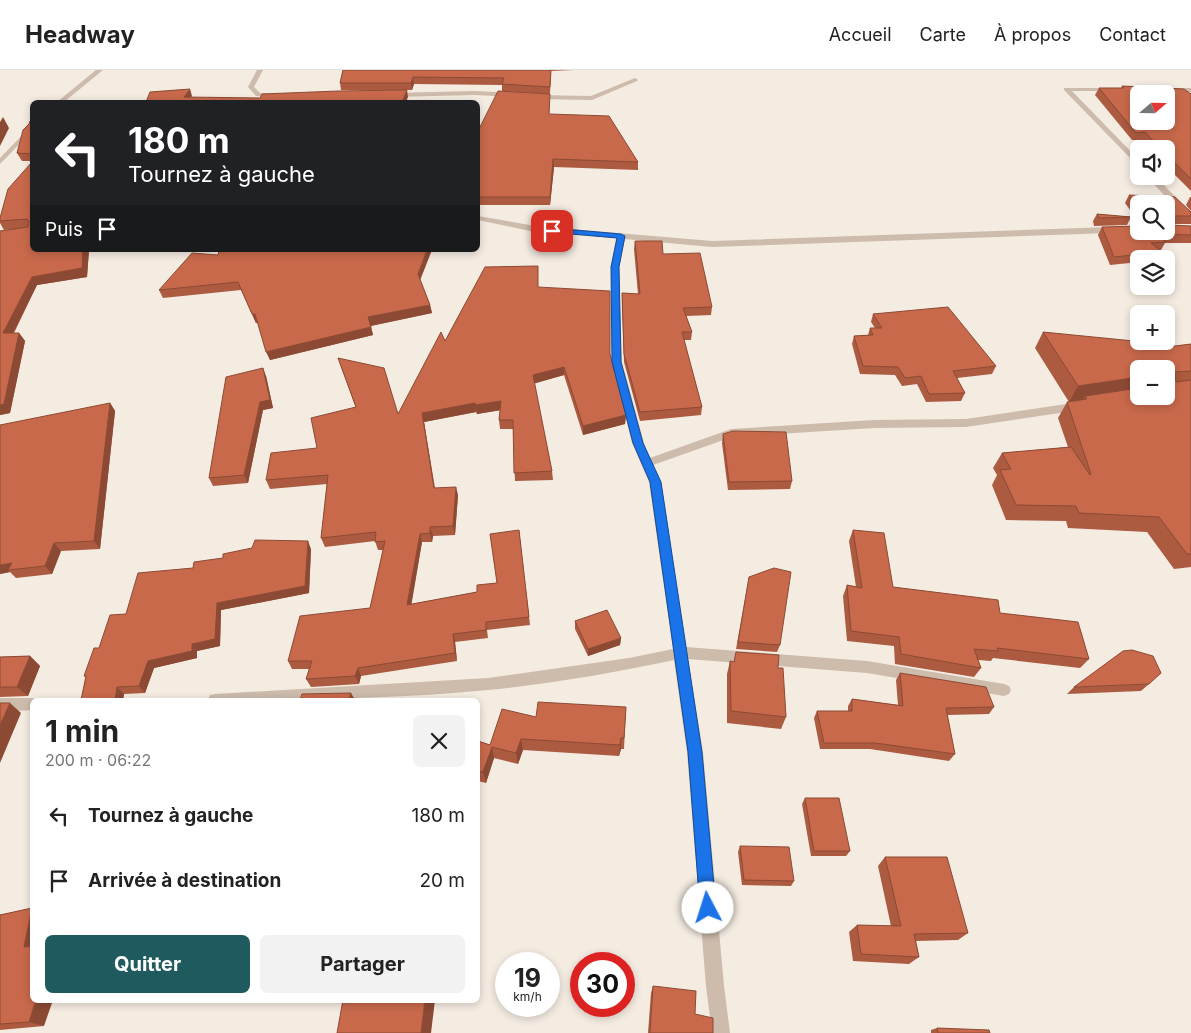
<!DOCTYPE html>
<html lang="fr">
<head>
<meta charset="utf-8">
<style>
  :root { --surface:#fff; --page:#f2f2f2; --text:#222; --muted:#767676; --line:#e0e0e0; --accent:#1f5a5e }
  body { margin:0; font-family:Inter,sans-serif; background:var(--page); color:var(--text); height:100vh; display:flex; flex-direction:column; font-size:19px; white-space:nowrap }
  * { box-sizing:border-box; margin:0 }
  p { font-size:16px; color:var(--muted) }
  .icon { flex:none; width:28px; height:28px; fill:none; stroke:currentColor; stroke-width:2; stroke-linecap:round; stroke-linejoin:round }
  .map { position:relative; flex:1; overflow:hidden }
  .panel { position:absolute; left:30px; top:628px; width:450px; height:305px; display:flex; flex-direction:column; background:var(--surface); border-radius:8px; box-shadow:0 2px 8px #0003 }
  .panel>* { flex:none }
  .guide { position:absolute; left:30px; top:30px; width:450px; height:152px; border-radius:8px; box-shadow:0 2px 8px #0003; background:#202124; color:#fff; overflow:hidden }
  .needle { width:32px; rotate:70deg }
  .buttons { position:absolute; left:1130px; top:15px; display:grid; gap:10px }
  .buttons a { display:grid; place-items:center; width:45px; height:45px; border-radius:8px; background:var(--surface); box-shadow:0 2px 8px #0003; font-size:25px }
  .speed { position:absolute; left:495px; top:882px; display:flex; gap:10px; font-size:25px; font-weight:700; text-align:center }
  .speed>* { display:grid; place-content:center; width:65px; height:65px; border-radius:50%; background:var(--surface); box-shadow:0 2px 8px #0003; line-height:1 }
  .speed small { font-size:12px; font-weight:400 }
  .speed .limit { border:8px solid #d22; background:#fff; color:#111 }
  .pin { position:absolute; display:grid; place-items:center; width:42px; height:42px; color:#fff; margin:-21px; border-radius:10px; box-shadow:0 2px 8px #0006 }
  .me { position:absolute; width:55px; margin:-28px; rotate:355deg; stroke-linejoin:round; filter:drop-shadow(0 0 4px #0008) }
  .turn { display:flex; align-items:center; gap:18px; height:105px; padding:0 15px; font-size:22px }
  .turn .icon { width:65px; height:65px; stroke-width:2.5 }
  .turn b { display:block; font-size:35px; line-height:42px }
  .then { display:flex; align-items:center; height:48px; padding:0 15px; background:#0003; gap:10px; font-size:19px }
  .round { display:grid; place-items:center; flex:none; width:52px; height:52px; border-radius:8px; background:var(--page) }
  .head { display:flex; align-items:center; justify-content:space-between; height:85px; padding:0 15px }
  h1 { font-size:30px; font-weight:700; line-height:38px }
  .cta { display:flex; gap:10px; margin-top:auto; padding:10px 15px }
  .cta a { flex:1; height:58px; border-radius:8px; background:var(--accent); color:#fff; font-size:20px; font-weight:700; line-height:58px; text-align:center }
  .cta a+a { background:var(--page); color:var(--text) }
  ul { padding:0; list-style:none }
  li { display:flex; align-items:center; gap:15px; height:65px; padding:0 15px }
  li div { flex:1 }
  li b { display:block; font-size:19px }
  li em { font-style:normal }
  header { display:flex; align-items:center; gap:30px; box-sizing:border-box; height:70px; padding:0 25px; background:var(--surface); border-bottom:1px solid var(--line) }
  header strong { font-size:24px }
  nav { display:flex; gap:28px; margin-inline-start:auto; font-size:18px }
  .map>svg:first-child { display:block }
  .lines { fill:none; stroke-linecap:round; stroke-linejoin:round }
  .minor { fill:#cdbbac; fill-rule:evenodd }
  .wall { fill:#ac5a40; fill-rule:evenodd }
  .shaded-wall { fill:#8c4a34 }
  .building { fill:#c8694b; stroke:#8c4a34; fill-rule:evenodd }
  .route { fill:#1a73e8; stroke:#114b97 }
</style>
</head>
<body>
<header>
<strong>Headway</strong>
<nav><a>Accueil</a><a>Carte</a><a>À propos</a><a>Contact</a></nav>
</header>
<div class="map">
<svg width="1191" height="963" viewBox="0 0 1191 963">
  <rect width="100%" height="100%" fill="#f4ebe1"/>
  <g class="lines">
    <g class="minor">
      <path d="M 96,0 L 103,0 L 64,32 L 57,32 Z"/>
      <path d="M 257,0 L 263,0 L 254,17 L 260,23 L 279,23 L 282,25 L 281,26 L 256,26 L 248,17 Z"/>
      <path d="M 635,8 L 638,10 L 637,11 L 592,30 L 534,29 L 531,27 L 534,25 L 591,26 Z"/>
      <path d="M 1064,18 L 1116,18 L 1117,19 L 1114,21 L 1072,21 L 1139,90 L 1139,97 L 1064,20 Z"/>
      <path d="M 1169,18 L 1191,18 L 1191,22 L 1167,21 L 1167,19 Z"/>
      <path d="M 475,21 L 514,23 L 517,25 L 514,27 L 475,25 L 391,27 L 388,25 L 391,23 Z"/>
      <path d="M 32,55 L 32,61 L 0,94 L 0,88 Z"/>
      <path d="M 1146,106 L 1155,106 L 1191,143 L 1191,150 L 1188,150 Z"/>
      <path d="M 478,146 L 535,156 L 712,171 L 1139,156 L 1139,162 L 712,177 L 625,169 L 619,197 L 622,292 L 644,373 L 650,388 L 731,359 L 874,350 L 966,349 L 1080,332 L 1085,336 L 1080,340 L 966,357 L 874,358 L 732,367 L 653,395 L 661,412 L 686,577 L 867,591 L 1004,614 L 1009,616 L 1011,620 L 1009,624 L 1004,626 L 867,603 L 688,589 L 703,682 L 724,916 L 730,963 L 712,963 L 706,916 L 687,682 L 674,590 C 613,603 550,614 488,620 C 395,629 301,630 208,630 L 210,625 L 215,624 L 488,608 L 629,588 L 673,579 L 649,412 L 632,373 L 612,292 L 611,197 L 616,168 L 535,162 L 478,150 Z"/>
      <path d="M 0,628 L 32,628 L 37,630 L 32,630 L 32,640 L 0,642 Z"/>
    </g>
  </g>
  <g class="wall">
    <path d="M 343,0 L 573,0 L 551,1 L 550,24 L 502,21 L 502,15 L 414,14 L 412,20 L 341,20 L 340,13 Z"/>
    <path d="M 1122,16 L 1191,24 L 1191,121 L 1166,96 L 1166,79 L 1150,79 L 1141,70 L 1132,70 L 1095,25 L 1099,18 L 1121,18 Z"/>
    <path d="M 550,32 L 549,44 L 638,92 L 638,100 L 554,97 L 550,135 L 478,135 L 478,61 Z"/>
    <path d="M 32,51 L 32,91 L 22,91 L 17,83 Z"/>
    <path d="M 32,92 L 32,180 L 89,180 L 87,207 L 37,215 L 14,263 L 19,263 L 25,271 L 10,343 L 0,345 L 0,161 L 15,159 L 4,160 L 0,153 L 0,148 Z"/>
    <path d="M 1129,125 L 1191,142 L 1191,154 L 1169,154 L 1169,155 L 1191,156 L 1191,173 L 1165,173 L 1161,180 L 1159,180 L 1162,182 L 1158,189 L 1139,189 L 1139,192 L 1110,195 L 1098,165 L 1102,157 L 1139,161 L 1166,161 L 1139,134 L 1139,152 L 1125,133 Z"/>
    <path d="M 1190,127 L 1191,127 L 1191,141 L 1186,135 Z"/>
    <path d="M 1097,144 L 1131,147 L 1127,155 L 1094,156 L 1093,151 Z"/>
    <path d="M 635,171 L 663,184 L 712,237 L 711,245 L 686,246 L 692,262 L 691,270 L 684,270 L 702,337 L 701,345 L 640,351 L 624,292 L 622,231 L 622,223 L 638,224 L 634,179 Z"/>
    <path d="M 218,185 L 420,211 L 430,235 L 432,243 L 371,256 L 373,265 L 270,290 L 258,253 L 256,253 L 241,220 L 163,228 L 159,220 Z"/>
    <path d="M 538,217 L 610,284 L 626,345 L 625,354 L 583,365 L 564,305 L 534,313 L 552,401 L 553,410 L 515,411 L 513,359 L 500,359 L 499,350 L 500,340 L 477,344 L 476,342 L 424,352 L 435,418 L 458,425 L 455,465 L 433,466 L 432,472 L 422,472 L 411,534 L 477,522 L 497,513 L 519,460 L 530,555 L 487,560 L 488,568 L 455,572 L 457,591 L 361,606 L 359,614 L 311,617 L 306,609 L 309,599 L 292,599 L 288,591 L 370,538 L 383,480 L 378,480 L 375,471 L 325,477 L 321,468 L 327,414 L 270,419 L 266,410 L 317,378 L 356,338 L 338,288 L 398,344 L 445,271 Z"/>
    <path d="M 873,244 L 996,296 L 992,304 L 957,308 L 965,323 L 961,331 L 926,332 L 917,314 L 902,316 L 895,305 L 860,304 L 852,274 L 854,266 L 868,265 L 870,258 L 875,258 L 871,252 Z"/>
    <path d="M 1043,262 L 1159,278 L 1191,274 L 1191,497 L 1174,499 L 1147,462 L 1068,458 L 1066,451 L 1006,450 L 992,415 L 997,405 L 993,398 L 1002,383 L 1068,377 L 1058,348 L 1067,332 L 1083,330 L 1069,332 L 1035,278 ZM 1139,299 L 1166,299 L 1166,326 L 1139,326 Z"/>
    <path d="M 266,306 L 273,338 L 263,340 L 248,413 L 213,416 L 209,408 Z"/>
    <path d="M 110,333 L 115,341 L 100,479 L 61,481 L 52,504 L 16,508 L 10,502 L 0,504 Z"/>
    <path d="M 723,364 L 792,411 L 790,419 L 728,420 L 722,373 Z"/>
    <path d="M 853,460 L 893,517 L 1000,543 L 1089,589 L 1080,598 L 993,588 L 991,591 L 978,590 L 981,598 L 974,607 L 895,594 L 894,576 L 847,571 L 843,526 L 847,515 L 856,517 L 849,471 Z"/>
    <path d="M 311,479 L 309,523 L 221,540 L 220,576 L 197,581 L 197,588 L 154,598 L 145,623 L 124,624 L 123,630 L 81,630 L 86,607 L 84,606 L 99,578 L 126,544 L 193,498 Z"/>
    <path d="M 749,507 L 780,575 L 777,582 L 736,579 Z"/>
    <path d="M 575,551 L 621,568 L 620,575 L 588,586 L 575,559 Z"/>
    <path d="M 736,582 L 778,598 L 786,647 L 781,659 L 727,653 L 727,604 L 730,591 L 734,592 Z"/>
    <path d="M 30,586 L 40,596 L 28,626 L 0,627 L 0,587 Z"/>
    <path d="M 900,603 L 994,637 L 989,644 L 947,645 L 955,684 L 949,691 L 870,679 L 820,679 L 814,648 L 817,641 L 848,641 L 848,636 L 852,629 L 898,635 L 896,610 Z"/>
    <path d="M 1149,614 L 1141,621 L 1067,624 L 1074,617 Z"/>
    <path d="M 626,637 L 624,679 L 621,679 L 619,686 L 523,680 L 518,694 L 494,688 L 486,713 L 478,711 L 478,671 L 490,675 L 536,647 Z"/>
    <path d="M 805,728 L 850,781 L 846,786 L 811,786 L 802,734 Z"/>
    <path d="M 740,776 L 794,811 L 791,816 L 742,815 L 738,782 Z"/>
    <path d="M 885,787 L 968,863 L 958,870 L 916,871 L 919,887 L 909,894 L 853,891 L 849,862 L 857,855 L 891,856 L 878,796 Z"/>
    <path d="M 32,838 L 32,930 L 44,956 L 0,960 L 0,845 Z"/>
    <path d="M 653,916 L 695,944 L 713,963 L 648,963 L 651,923 Z"/>
    <path d="M 937,958 L 990,963 L 931,963 L 931,960 Z"/>
  </g>
  <g class="shaded-wall">
    <path d="M 413,7 L 414,14 L 412,20 L 411,13 Z"/>
    <path d="M 190,19 L 192,26 L 188,32 L 184,27 Z"/>
    <path d="M 407,20 L 408,27 L 406,32 L 402,32 Z"/>
    <path d="M 3,47 L 9,58 L 0,76 L 0,52 Z"/>
    <path d="M 553,89 L 554,97 L 550,135 L 550,127 Z"/>
    <path d="M 83,180 L 89,180 L 87,207 L 37,215 L 9,271 L 3,263 L 32,207 Z"/>
    <path d="M 427,180 L 432,180 L 419,213 L 418,204 Z"/>
    <path d="M 430,235 L 432,243 L 370,256 L 368,247 Z"/>
    <path d="M 252,244 L 255,244 L 259,252 L 256,253 Z"/>
    <path d="M 371,257 L 373,265 L 270,290 L 266,282 Z"/>
    <path d="M 19,263 L 25,271 L 10,343 L 0,345 L 0,335 Z"/>
    <path d="M 564,297 L 564,305 L 533,314 L 533,305 Z"/>
    <path d="M 263,298 L 266,306 L 273,338 L 263,340 L 248,413 L 244,405 Z"/>
    <path d="M 1139,307 L 1139,321 L 1085,326 L 1083,330 L 1069,332 L 1078,316 Z"/>
    <path d="M 501,331 L 502,340 L 477,344 L 475,335 Z"/>
    <path d="M 110,333 L 115,341 L 100,479 L 94,471 Z"/>
    <path d="M 475,333 L 476,342 L 424,352 L 436,427 L 422,343 Z"/>
    <path d="M 626,345 L 625,354 L 583,365 L 583,356 Z"/>
    <path d="M 456,417 L 458,425 L 455,465 L 453,456 Z"/>
    <path d="M 430,457 L 433,466 L 432,472 L 430,463 Z"/>
    <path d="M 420,464 L 422,472 L 410,543 L 407,535 Z"/>
    <path d="M 308,471 L 311,479 L 309,523 L 221,540 L 220,576 L 197,581 L 197,588 L 154,598 L 145,623 L 139,616 L 148,591 L 192,574 L 217,533 Z"/>
    <path d="M 54,473 L 61,481 L 52,504 L 45,496 Z"/>
    <path d="M 12,493 L 8,500 L 10,502 L 0,504 L 0,495 Z"/>
    <path d="M 453,564 L 455,572 L 457,591 L 455,583 Z"/>
    <path d="M 621,568 L 620,575 L 588,586 L 588,579 Z"/>
    <path d="M 30,586 L 40,596 L 28,626 L 17,617 Z"/>
    <path d="M 358,598 L 361,606 L 359,614 L 355,606 Z"/>
    <path d="M 117,617 L 124,624 L 123,630 L 115,630 Z"/>
    <path d="M 351,623 L 355,630 L 349,630 Z"/>
    <path d="M 10,633 L 21,643 L 0,693 L 0,655 Z"/>
    <path d="M 621,668 L 621,679 L 619,686 L 620,675 Z"/>
    <path d="M 521,669 L 523,680 L 518,694 L 516,683 Z"/>
    <path d="M 492,677 L 494,688 L 486,713 L 483,702 Z"/>
    <path d="M 32,838 L 32,881 L 24,877 Z"/>
    <path d="M 36,930 L 53,930 L 44,956 L 29,952 Z"/>
    <path d="M 425,930 L 435,930 L 431,963 L 421,963 Z"/>
  </g>
  <g class="building">
    <path d="M 343,0 L 551,0 L 550,17 L 502,14 L 504,8 L 413,7 L 411,13 L 340,13 Z"/>
    <path d="M 1122,16 L 1184,19 L 1191,24 L 1191,109 L 1166,84 L 1166,79 L 1161,79 L 1145,62 L 1136,63 L 1099,18 L 1124,18 ZM 1139,24 L 1166,24 L 1166,51 L 1139,51 Z"/>
    <path d="M 190,19 L 184,27 L 260,28 L 262,24 L 338,21 L 407,20 L 402,32 L 146,32 L 150,22 Z"/>
    <path d="M 498,21 L 550,24 L 549,44 L 609,46 L 638,92 L 553,89 L 550,127 L 478,127 L 478,61 Z"/>
    <path d="M 30,51 L 32,51 L 32,84 L 17,83 L 23,60 L 29,54 Z"/>
    <path d="M 32,92 L 32,180 L 83,180 L 82,198 L 32,207 L 3,263 L 19,263 L 4,334 L 0,335 L 0,161 L 28,157 L 29,151 L 27,149 L 0,151 L 0,148 L 8,119 Z"/>
    <path d="M 1129,125 L 1175,127 L 1191,142 L 1191,146 L 1171,146 L 1169,148 L 1169,155 L 1191,156 L 1191,165 L 1158,164 L 1156,161 L 1166,161 L 1166,134 L 1139,134 L 1139,138 Z"/>
    <path d="M 1097,144 L 1131,147 L 1099,148 Z"/>
    <path d="M 1139,156 L 1139,161 L 1152,161 L 1166,172 L 1151,173 L 1162,182 L 1114,187 L 1102,157 Z"/>
    <path d="M 635,171 L 662,171 L 663,184 L 700,183 L 712,237 L 683,238 L 692,262 L 682,262 L 702,337 L 640,342 L 624,284 L 622,223 L 640,224 Z"/>
    <path d="M 219,180 L 427,180 L 418,204 L 430,235 L 368,247 L 371,257 L 266,282 L 255,244 L 252,244 L 238,212 L 159,220 L 192,183 L 218,185 Z"/>
    <path d="M 538,196 L 538,217 L 610,221 L 610,284 L 626,345 L 583,356 L 564,297 L 533,305 L 552,401 L 514,403 L 513,350 L 499,350 L 501,331 L 475,335 L 475,333 L 422,343 L 434,418 L 456,417 L 453,456 L 430,457 L 430,463 L 420,464 L 407,535 L 477,522 L 477,515 L 497,513 L 490,464 L 519,460 L 529,547 L 486,552 L 486,560 L 453,564 L 455,583 L 358,598 L 355,606 L 306,609 L 312,591 L 288,591 L 300,546 L 370,538 L 385,471 L 375,472 L 376,462 L 321,468 L 328,405 L 266,410 L 271,383 L 317,378 L 311,348 L 356,337 L 338,288 L 384,298 L 398,344 L 441,262 L 445,271 L 485,197 Z"/>
    <path d="M 948,237 L 996,296 L 953,301 L 965,323 L 929,324 L 921,306 L 905,308 L 898,297 L 863,296 L 854,266 L 873,265 L 870,258 L 882,258 L 873,244 Z"/>
    <path d="M 1043,262 L 1154,273 L 1159,278 L 1191,274 L 1191,301 L 1175,302 L 1175,310 L 1177,312 L 1191,310 L 1191,484 L 1187,484 L 1159,447 L 1079,443 L 1076,436 L 1016,435 L 1000,400 L 1011,399 L 1002,383 L 1071,377 L 1090,405 L 1091,404 L 1067,332 L 1087,329 L 1085,326 L 1139,318 L 1139,326 L 1166,326 L 1166,299 L 1139,299 L 1139,307 L 1078,316 Z"/>
    <path d="M 263,298 L 270,330 L 260,332 L 244,405 L 209,408 L 226,307 Z"/>
    <path d="M 110,333 L 94,471 L 54,473 L 45,496 L 8,500 L 12,493 L 0,495 L 0,355 Z"/>
    <path d="M 733,361 L 786,362 L 792,411 L 729,412 L 723,364 Z"/>
    <path d="M 853,460 L 884,463 L 893,517 L 998,530 L 1000,543 L 1078,552 L 1089,589 L 997,578 L 998,581 L 974,579 L 981,598 L 901,584 L 899,567 L 851,561 L 847,515 L 862,518 Z"/>
    <path d="M 255,470 L 308,471 L 305,516 L 217,533 L 215,569 L 192,574 L 192,581 L 148,591 L 139,616 L 117,617 L 115,630 L 81,630 L 86,606 L 84,606 L 94,578 L 99,578 L 110,545 L 126,544 L 138,503 L 193,498 L 194,492 L 223,488 L 223,484 L 252,478 Z"/>
    <path d="M 774,498 L 791,502 L 780,575 L 738,572 L 749,507 Z"/>
    <path d="M 607,540 L 621,568 L 588,579 L 575,551 Z"/>
    <path d="M 1132,580 L 1153,586 L 1161,603 L 1149,614 L 1074,617 L 1123,581 Z"/>
    <path d="M 736,582 L 779,585 L 778,598 L 783,598 L 786,647 L 731,641 L 730,591 L 734,592 Z"/>
    <path d="M 30,586 L 17,617 L 0,617 L 0,587 Z"/>
    <path d="M 900,603 L 986,617 L 994,637 L 946,638 L 955,684 L 875,673 L 824,673 L 817,641 L 852,641 L 852,629 L 903,636 Z"/>
    <path d="M 351,623 L 349,630 L 300,630 L 302,624 Z"/>
    <path d="M 538,632 L 626,637 L 624,668 L 621,668 L 620,675 L 521,669 L 516,683 L 492,677 L 483,702 L 478,701 L 478,671 L 490,675 L 502,639 L 536,647 Z"/>
    <path d="M 0,633 L 10,633 L 0,655 Z"/>
    <path d="M 805,728 L 839,728 L 850,781 L 814,781 Z"/>
    <path d="M 740,776 L 789,777 L 794,811 L 744,810 Z"/>
    <path d="M 885,787 L 947,787 L 968,863 L 914,864 L 919,887 L 861,884 L 857,855 L 901,856 Z"/>
    <path d="M 32,838 L 24,877 L 32,876 L 32,930 L 36,930 L 29,952 L 0,954 L 0,845 Z"/>
    <path d="M 653,916 L 696,921 L 695,944 L 713,948 L 713,963 L 650,963 Z"/>
    <path d="M 343,930 L 425,930 L 421,963 L 337,963 Z"/>
    <path d="M 937,958 L 989,960 L 990,963 L 938,963 Z"/>
  </g>
  <path class="route" d="M 552,158 L 621,164 L 625,166 L 619,197 L 621,292 L 643,373 L 661,412 L 702,682 L 716,838 L 714,844 L 708,846 L 703,844 L 700,838 L 688,682 L 650,412 L 633,373 L 612,292 L 611,197 L 617,168 L 549,162 L 549,159 Z"/>
</svg>
<div class="buttons">
<a><svg class="needle" viewBox="-14 -14 28 28"><path d="M0-13l5 13h-10z" fill="#e53935"/><path d="M0 13l5-13h-10z" fill="#767676"/></svg></a>
<a><svg class="icon" aria-label="sound" viewBox="0 0 24 24"><path d="M4 9h4l5-4v14l-5-4H4zM17 9q2 3 0 6"/></svg></a>
<a><svg class="icon" aria-label="search" viewBox="0 0 24 24"><circle cx="10" cy="10" r="6"/><path d="M15 15l6 6"/></svg></a>
<a><svg class="icon" aria-label="layers" viewBox="0 0 24 24"><path d="M12 4l9 5-9 5-9-5zM3 14l9 5 9-5"/></svg></a>
<a>+</a>
<a>−</a>
</div>
<div class="speed"><div>19<small>km/h</small></div><div class="limit">30</div></div>
<div class="pin" style="left:552px;top:161px;background:#d93025"><svg class="icon" aria-label="arrive" viewBox="0 0 24 24"><path d="M6 21V4h12l-3 4 3 4H6"/></svg></div>
<svg class="me" style="left:708px;top:838px" viewBox="-20 -20 40 40"><circle r="19" fill="#fff"/><path d="M0-13L10 11 0 6-10 11z" fill="#1a73e8"/></svg>
<div class="guide">
<div class="turn"><svg class="icon" aria-label="left" viewBox="0 0 24 24"><path d="M17 20v-9H6M10 6l-5 5 5 5"/></svg><div><b>180 m</b>Tournez à gauche</div></div>
<div class="then">Puis<svg class="icon" aria-label="arrive" viewBox="0 0 24 24"><path d="M6 21V4h12l-3 4 3 4H6"/></svg></div>
</div>
<section class="panel">
<div class="head"><div><h1>1 min</h1><p>200 m · 06:22</p></div><a class="round"><svg class="icon" aria-label="close" viewBox="0 0 24 24"><path d="M6 6l12 12M18 6L6 18"/></svg></a></div>
<ul>
<li><svg class="icon" aria-label="left" viewBox="0 0 24 24"><path d="M17 20v-9H6M10 6l-5 5 5 5"/></svg><div><b>Tournez à gauche</b></div><em>180 m</em></li>
<li><svg class="icon" aria-label="arrive" viewBox="0 0 24 24"><path d="M6 21V4h12l-3 4 3 4H6"/></svg><div><b>Arrivée à destination</b></div><em>20 m</em></li>
</ul>
<div class="cta"><a>Quitter</a><a>Partager</a></div>
</section>
</div>
</body>
</html>
